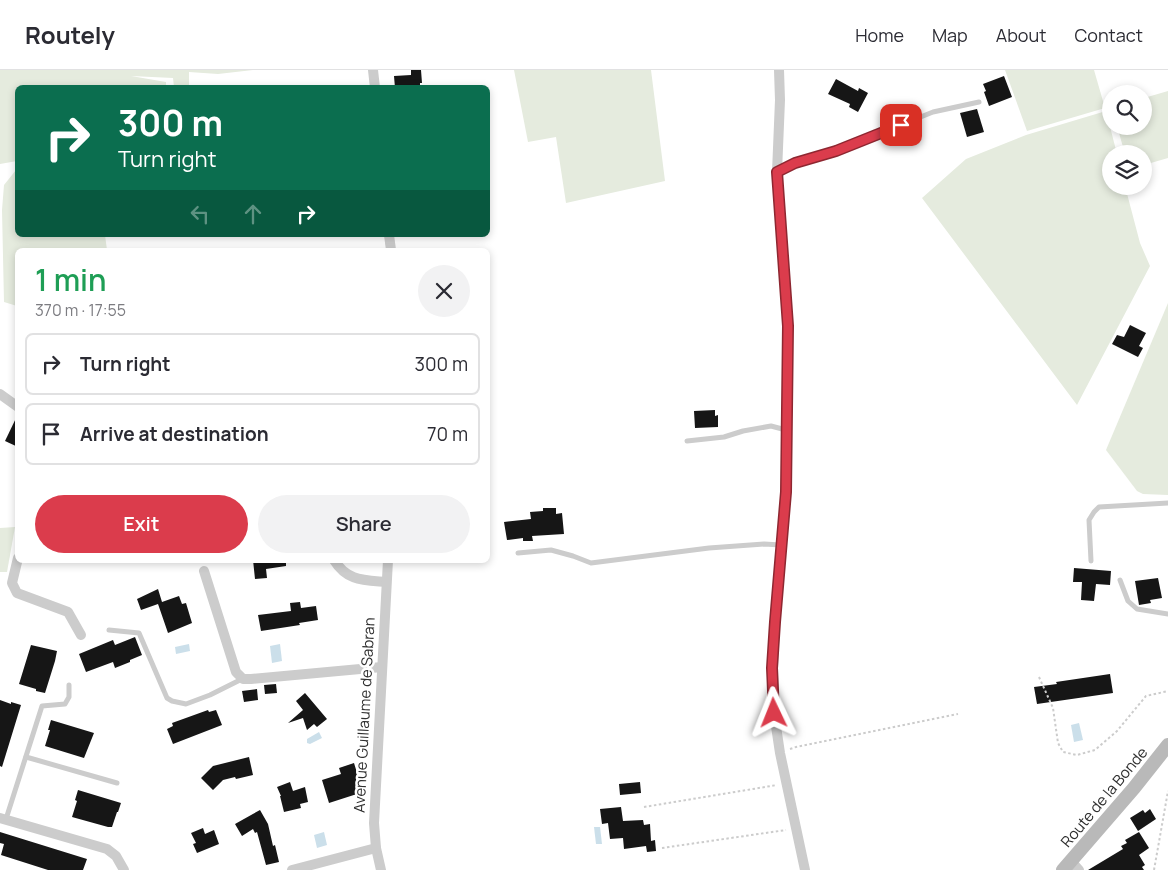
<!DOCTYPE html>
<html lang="en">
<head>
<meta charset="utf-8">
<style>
  :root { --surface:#fff; --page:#f2f2f3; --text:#2b2b33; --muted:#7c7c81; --line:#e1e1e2; --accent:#db3c4c }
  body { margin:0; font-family:Manrope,sans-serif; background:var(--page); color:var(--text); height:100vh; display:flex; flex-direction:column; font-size:19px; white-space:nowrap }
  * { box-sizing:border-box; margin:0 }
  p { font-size:16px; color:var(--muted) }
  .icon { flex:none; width:28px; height:28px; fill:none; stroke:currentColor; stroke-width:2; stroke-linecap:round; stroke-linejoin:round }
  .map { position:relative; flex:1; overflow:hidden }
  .details { position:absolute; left:15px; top:178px; width:475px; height:315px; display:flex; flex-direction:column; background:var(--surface); border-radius:8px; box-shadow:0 2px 8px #0003 }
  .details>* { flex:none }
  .hud { position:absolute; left:15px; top:15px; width:475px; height:152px; border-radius:8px; box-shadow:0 2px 8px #0003; background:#0b6e4f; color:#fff; overflow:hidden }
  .fabs { position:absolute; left:1102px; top:15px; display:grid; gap:10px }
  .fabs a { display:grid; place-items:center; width:50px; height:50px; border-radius:50%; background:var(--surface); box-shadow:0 2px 8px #0003; font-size:25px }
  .pin { position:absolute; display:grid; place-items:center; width:42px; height:42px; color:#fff; margin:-21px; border-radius:10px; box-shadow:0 2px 8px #0006 }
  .me { position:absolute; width:55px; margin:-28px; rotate:358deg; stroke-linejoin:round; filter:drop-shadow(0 0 4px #0008) }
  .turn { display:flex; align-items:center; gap:18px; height:105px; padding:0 20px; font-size:22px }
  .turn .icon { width:65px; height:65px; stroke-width:2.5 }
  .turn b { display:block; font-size:35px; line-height:42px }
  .lanes { display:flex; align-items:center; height:48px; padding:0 20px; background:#0003; justify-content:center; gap:25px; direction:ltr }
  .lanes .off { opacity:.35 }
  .round { display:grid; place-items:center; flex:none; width:52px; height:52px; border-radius:26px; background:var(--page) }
  .headline { display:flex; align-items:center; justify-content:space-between; height:85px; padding:0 20px }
  h1 { font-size:30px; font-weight:600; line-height:38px; color:#1e9e55 }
  .cta { display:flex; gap:10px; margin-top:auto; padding:10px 20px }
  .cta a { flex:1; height:58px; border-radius:30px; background:var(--accent); color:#fff; font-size:20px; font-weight:600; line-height:58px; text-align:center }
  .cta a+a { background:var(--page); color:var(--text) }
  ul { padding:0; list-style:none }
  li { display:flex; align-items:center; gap:15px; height:62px; margin:0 10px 8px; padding:0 10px; border:2px solid var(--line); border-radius:8px }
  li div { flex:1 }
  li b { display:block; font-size:19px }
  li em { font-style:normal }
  header { display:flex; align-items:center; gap:30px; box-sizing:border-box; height:70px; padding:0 25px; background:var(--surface); border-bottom:1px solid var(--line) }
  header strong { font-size:24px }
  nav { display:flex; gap:28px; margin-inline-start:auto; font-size:18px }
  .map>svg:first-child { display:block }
  .green { fill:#e5ebde }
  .water { fill:#cbdfea }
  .building { fill:#161616 }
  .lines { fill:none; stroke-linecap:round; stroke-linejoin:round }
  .path { stroke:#ccc; stroke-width:2; stroke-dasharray:2.5 2.5; stroke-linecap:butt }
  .service { stroke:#ccc; stroke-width:5 }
  .minor { stroke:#ccc; stroke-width:10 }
  .secondary { stroke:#b9b9b9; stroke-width:14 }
  .route-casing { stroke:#8e2731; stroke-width:12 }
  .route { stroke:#db3c4c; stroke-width:9 }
  .labels { text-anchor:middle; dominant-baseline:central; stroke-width:5; stroke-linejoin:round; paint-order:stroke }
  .street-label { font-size:15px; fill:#2f2f2f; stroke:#fff }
</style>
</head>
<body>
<header>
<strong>Routely</strong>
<nav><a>Home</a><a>Map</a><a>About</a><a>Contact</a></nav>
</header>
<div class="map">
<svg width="1168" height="800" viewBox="0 0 1168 800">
  <rect width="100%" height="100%" fill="#fff"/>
  <g class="green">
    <path d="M 0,0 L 253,0 L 218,4 L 189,2 L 189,17 L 174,17 L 173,8 L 131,6 L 166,12 L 166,17 L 18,18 L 17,91 L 0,94 Z"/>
    <path d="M 514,0 L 651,0 L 665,111 L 566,133 L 556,67 L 528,72 Z"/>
    <path d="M 1005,0 L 1094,0 L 1105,38 L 1027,61 Z"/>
    <path d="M 1168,21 L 1168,88 L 1144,95 L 1144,84 L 1125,84 L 1117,56 L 1144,56 L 1144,28 Z"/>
    <path d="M 1106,41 L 1117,84 L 1111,84 L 1111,116 L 1125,116 L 1140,173 L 1150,196 L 1077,335 L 922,128 L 966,89 L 1026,65 Z"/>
    <path d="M 16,100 L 17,100 L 18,165 L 105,165 L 107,180 L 18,180 L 17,236 L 4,232 L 2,140 L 4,115 Z"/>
    <path d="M 1168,233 L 1168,425 L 1143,424 L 1137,421 L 1106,380 Z"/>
    <path d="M 15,457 L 7,502 L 0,502 L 0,458 Z"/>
  </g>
  <g class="water">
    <path d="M 189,574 L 190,581 L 176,584 L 175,577 Z"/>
    <path d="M 280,574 L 282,591 L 272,593 L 270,576 Z"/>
    <path d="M 1079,653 L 1083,670 L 1074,672 L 1071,655 Z"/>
    <path d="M 319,662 L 322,668 L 310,674 L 307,673 L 307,669 Z"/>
    <path d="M 594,757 L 600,757 L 602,774 L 596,774 Z"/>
    <path d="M 324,762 L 327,775 L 317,778 L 314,765 Z"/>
  </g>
  <g class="building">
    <path d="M 411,0 L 421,0 L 422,13 L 420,13 L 420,18 L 395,18 L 394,6 L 411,5 Z"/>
    <path d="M 1004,6 L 1012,27 L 989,36 L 984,22 L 986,21 L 983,14 Z"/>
    <path d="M 836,9 L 858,21 L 859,18 L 868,23 L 858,42 L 849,37 L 850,34 L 828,24 Z"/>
    <path d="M 977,39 L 984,62 L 967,67 L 960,43 Z"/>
    <path d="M 1130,255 L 1146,263 L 1139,276 L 1143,278 L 1138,287 L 1112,274 L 1117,265 L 1124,267 Z"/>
    <path d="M 715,340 L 715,346 L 718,345 L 718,357 L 695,358 L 694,341 Z"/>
    <path d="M 18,344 L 18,377 L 5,371 Z"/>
    <path d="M 543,438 L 556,438 L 556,444 L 562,443 L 564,464 L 532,466 L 533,471 L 523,471 L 523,468 L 507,470 L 504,452 L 531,449 L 530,442 L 543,441 Z"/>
    <path d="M 253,490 L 286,490 L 286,496 L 266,499 L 267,508 L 255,509 Z"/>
    <path d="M 1074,498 L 1111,501 L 1110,515 L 1096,514 L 1094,531 L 1081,530 L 1082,512 L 1073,512 Z"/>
    <path d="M 1158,508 L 1162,528 L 1150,530 L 1151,533 L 1139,535 L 1135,511 Z"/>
    <path d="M 158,519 L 162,532 L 179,526 L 182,534 L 186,533 L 192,553 L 168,563 L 158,534 L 141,540 L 137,529 Z"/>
    <path d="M 300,532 L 301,538 L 316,536 L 318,550 L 299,553 L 300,555 L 261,561 L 258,545 L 291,541 L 290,533 Z"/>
    <path d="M 135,567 L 142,585 L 130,590 L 130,592 L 115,598 L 113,592 L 86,602 L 79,584 L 113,570 L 115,575 Z"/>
    <path d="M 31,575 L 57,581 L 55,591 L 45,623 L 36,621 L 36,619 L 19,614 Z"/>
    <path d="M 1110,604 L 1113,623 L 1037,634 L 1034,617 L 1057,614 L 1056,612 Z"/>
    <path d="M 276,614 L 277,623 L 265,624 L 264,615 Z"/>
    <path d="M 257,619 L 258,630 L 244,632 L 242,621 Z"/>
    <path d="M 305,623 L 327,649 L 317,657 L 314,654 L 307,660 L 303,648 L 288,653 L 303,640 L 296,631 Z"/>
    <path d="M 0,630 L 11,634 L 11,632 L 21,635 L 2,697 L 0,696 Z"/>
    <path d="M 208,640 L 209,642 L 216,640 L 222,655 L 173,674 L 167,659 L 173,656 L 172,653 Z"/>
    <path d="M 51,650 L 94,663 L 84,688 L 45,676 L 50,660 L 48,660 Z"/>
    <path d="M 249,687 L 253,705 L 236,709 L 235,707 L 223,710 L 213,720 L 201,708 L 213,696 Z"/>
    <path d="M 354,693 L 358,706 L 356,707 L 360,723 L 329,733 L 322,710 L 341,704 L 339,698 Z"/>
    <path d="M 290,712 L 293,721 L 305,717 L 308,732 L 300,734 L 301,738 L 284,742 L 280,726 L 281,726 L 277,717 Z"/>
    <path d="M 640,712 L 641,723 L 620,725 L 619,714 Z"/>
    <path d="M 78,720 L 121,733 L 118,742 L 117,742 L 112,757 L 108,757 L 72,747 L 77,731 L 75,730 Z"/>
    <path d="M 621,737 L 623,751 L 643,750 L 644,755 L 650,754 L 651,771 L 655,770 L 656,781 L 647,782 L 646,776 L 624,779 L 623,768 L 610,769 L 608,753 L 602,754 L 600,739 Z"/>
    <path d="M 1150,739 L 1156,749 L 1138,761 L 1130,748 L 1143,740 L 1145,743 Z"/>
    <path d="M 260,740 L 268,754 L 273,776 L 275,775 L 279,792 L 266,795 L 257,762 L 255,763 L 253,759 L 242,766 L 235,754 Z"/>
    <path d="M 203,758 L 205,764 L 214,760 L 219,774 L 197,783 L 193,774 L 196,773 L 191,763 Z"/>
    <path d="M 0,762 L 87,789 L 83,800 L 48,800 L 1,785 L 4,774 L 0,773 Z"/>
    <path d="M 1139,762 L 1149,778 L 1139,785 L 1145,795 L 1142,797 L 1144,800 L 1088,800 L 1123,779 L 1121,776 L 1127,773 L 1125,770 Z"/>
  </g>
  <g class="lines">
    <g class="path">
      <path d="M 1039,607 L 1053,638 L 1058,673 L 1063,682 L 1077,685 L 1095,680 L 1117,661 L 1146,626 L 1168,621"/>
      <path d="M 790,679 L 796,677 L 958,644"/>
      <path d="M 644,737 L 777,715"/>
      <path d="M 662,778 L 786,760"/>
      <path d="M 1154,800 L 1168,721"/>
    </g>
    <g class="service">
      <path d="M 777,102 L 795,93 L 836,81 L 933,42 L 979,32"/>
      <path d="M 687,371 L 724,367 L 743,361 L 771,356 L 786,360"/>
      <path d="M 518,483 L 551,480 L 573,486 L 591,493 L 709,478 L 764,474 L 781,475"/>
      <path d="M 1091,491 L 1089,450 L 1094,442 L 1099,437 L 1168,433"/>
      <path d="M 1120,510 L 1128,531 L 1137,539 L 1168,544"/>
      <path d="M 109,560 L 139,563 L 167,628 L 172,631 L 186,634 L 210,625 L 242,609"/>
      <path d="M 26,687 L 117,713"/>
      <path d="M 6,749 L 42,636 L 65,634 L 69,627 L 69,615"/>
    </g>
    <g class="minor">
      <path d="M 373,0 L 375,18"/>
      <path d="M 779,0 L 780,30 L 777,102 L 788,256 L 786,422 L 775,552 L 773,598 L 774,643 L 780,683 L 805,800"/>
      <path d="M 389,165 L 391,180"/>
      <path d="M 0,324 L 18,337"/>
      <path d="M 18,488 L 12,513 L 17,523 L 68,542 L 81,565"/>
      <path d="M 334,490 C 347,511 363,510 386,512"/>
      <path d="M 204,501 L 236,602 L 243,609 L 251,609 L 382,597"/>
      <path d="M 0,748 L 107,779 L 116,786 L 124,800"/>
      <path d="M 1071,791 L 1079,800"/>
      <path d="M 292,800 L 376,778"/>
      <path d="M 381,800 L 376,778 L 374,753 L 388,490"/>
    </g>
    <path class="secondary" d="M 1063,800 L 1134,718 L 1168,675"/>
  </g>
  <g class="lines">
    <defs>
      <path id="route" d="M 774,643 L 772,598 L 775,552 L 786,422 L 788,256 L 777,102 L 795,93 L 836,81 L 901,55"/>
    </defs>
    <use href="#route" class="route-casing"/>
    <use href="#route" class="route"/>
  </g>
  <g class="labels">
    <g class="street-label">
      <text transform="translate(364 645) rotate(-87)">Avenue Guillaume de Sabran</text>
      <text transform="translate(1104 727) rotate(-50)">Route de la Bonde</text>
    </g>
  </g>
</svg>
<div class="fabs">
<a><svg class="icon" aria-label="search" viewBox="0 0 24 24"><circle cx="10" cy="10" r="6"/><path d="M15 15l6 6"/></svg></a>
<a><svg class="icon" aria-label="layers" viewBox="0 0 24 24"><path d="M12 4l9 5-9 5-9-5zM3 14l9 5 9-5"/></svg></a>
</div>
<div class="pin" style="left:901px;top:55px;background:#d93025"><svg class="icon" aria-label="arrive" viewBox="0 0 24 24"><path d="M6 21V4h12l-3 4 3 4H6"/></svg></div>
<svg class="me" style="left:774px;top:643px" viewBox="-20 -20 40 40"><path d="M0-17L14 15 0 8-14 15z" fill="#db3c4c" stroke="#fff" stroke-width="4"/></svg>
<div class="hud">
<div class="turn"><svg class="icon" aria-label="right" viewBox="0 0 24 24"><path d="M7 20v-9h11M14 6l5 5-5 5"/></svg><div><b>300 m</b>Turn right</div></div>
<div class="lanes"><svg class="icon off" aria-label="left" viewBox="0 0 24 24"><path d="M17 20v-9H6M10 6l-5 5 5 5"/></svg><svg class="icon off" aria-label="ahead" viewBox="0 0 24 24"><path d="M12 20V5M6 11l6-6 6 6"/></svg><svg class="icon" aria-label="right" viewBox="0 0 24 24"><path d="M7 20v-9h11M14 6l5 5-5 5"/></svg></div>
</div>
<section class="details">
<div class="headline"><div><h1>1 min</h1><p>370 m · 17:55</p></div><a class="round"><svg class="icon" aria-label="close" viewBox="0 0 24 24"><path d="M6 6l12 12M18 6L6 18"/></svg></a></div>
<ul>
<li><svg class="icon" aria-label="right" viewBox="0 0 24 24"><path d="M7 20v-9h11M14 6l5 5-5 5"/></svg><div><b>Turn right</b></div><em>300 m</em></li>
<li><svg class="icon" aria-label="arrive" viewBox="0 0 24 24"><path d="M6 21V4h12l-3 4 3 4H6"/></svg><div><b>Arrive at destination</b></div><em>70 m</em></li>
</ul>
<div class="cta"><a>Exit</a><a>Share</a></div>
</section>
</div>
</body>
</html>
